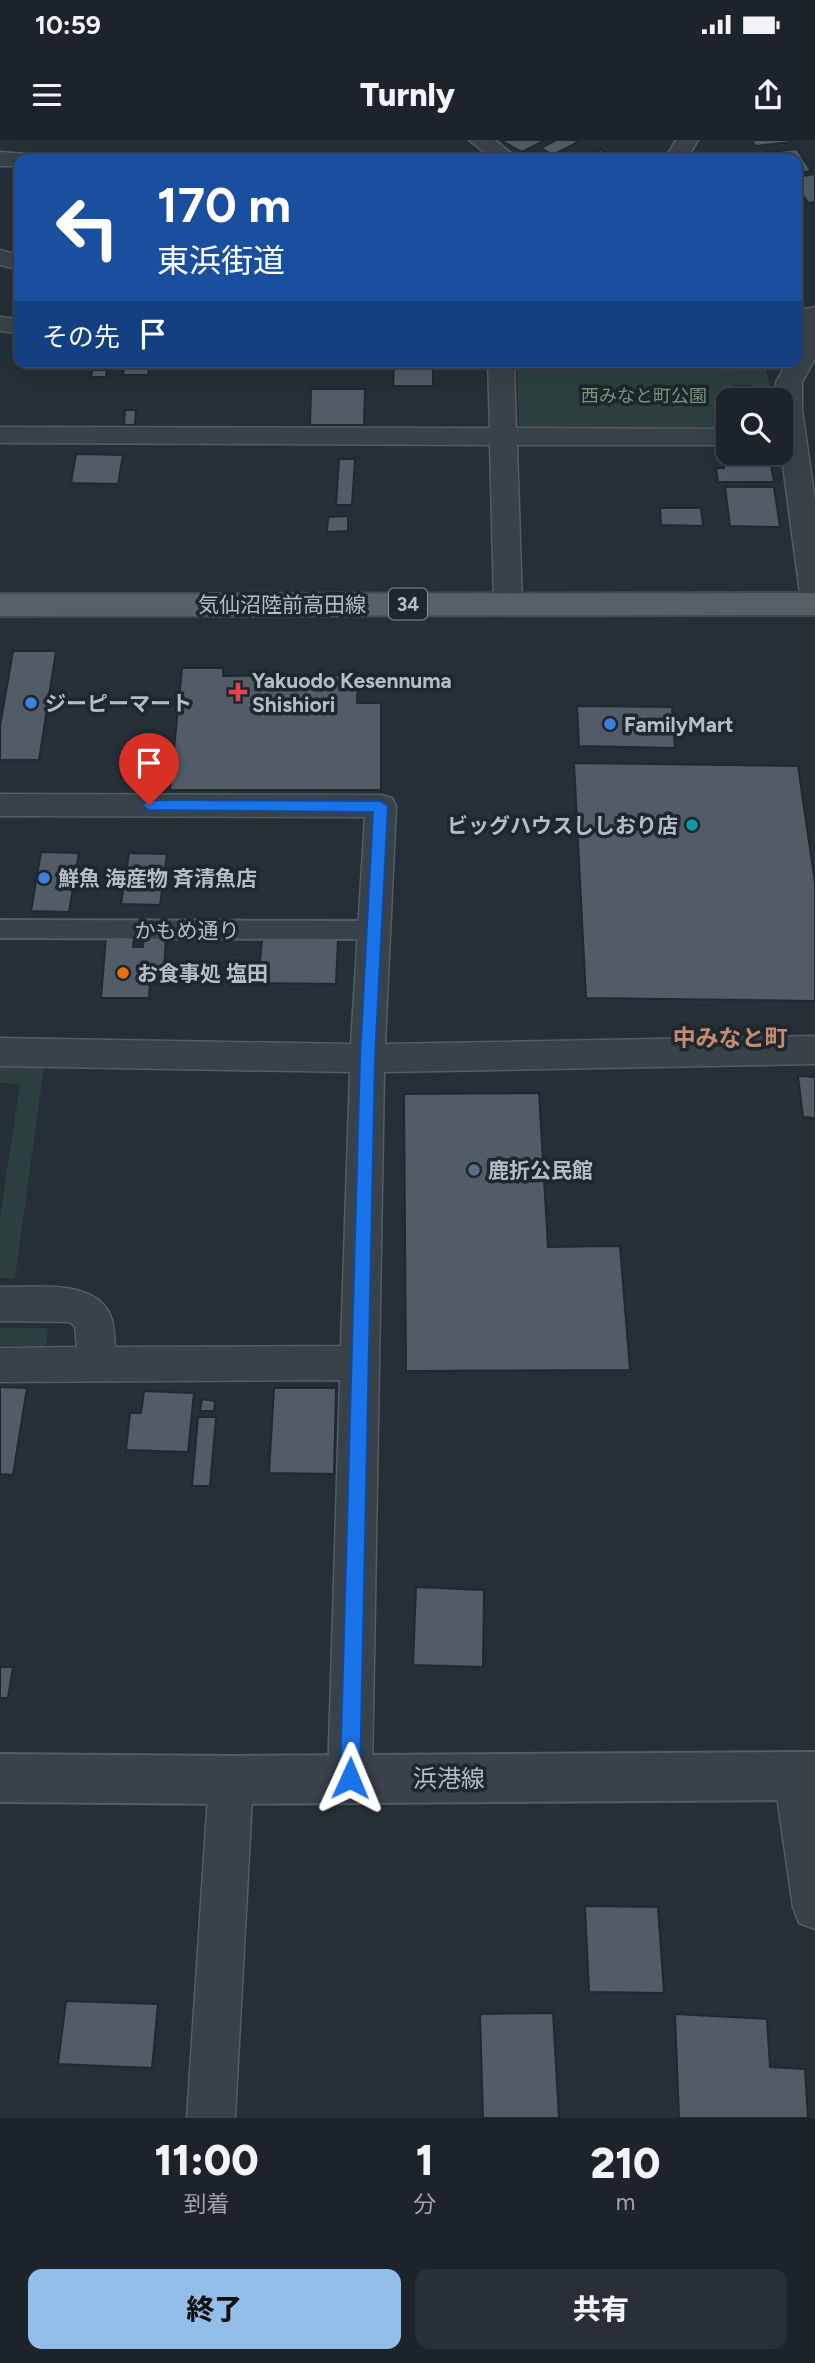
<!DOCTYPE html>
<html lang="ja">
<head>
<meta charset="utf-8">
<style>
  :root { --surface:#1c232a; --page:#292f36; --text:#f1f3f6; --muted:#a0a4a8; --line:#3a4047; --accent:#93beea }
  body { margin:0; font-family:Figtree,"Noto Sans JP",sans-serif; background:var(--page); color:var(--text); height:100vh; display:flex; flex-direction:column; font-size:26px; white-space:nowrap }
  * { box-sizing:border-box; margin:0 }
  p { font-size:23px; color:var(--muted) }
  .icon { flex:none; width:38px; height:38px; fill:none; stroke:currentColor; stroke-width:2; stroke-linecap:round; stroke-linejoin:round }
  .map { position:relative; height:1978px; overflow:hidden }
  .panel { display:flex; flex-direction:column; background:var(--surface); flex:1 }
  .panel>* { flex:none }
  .top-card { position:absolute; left:14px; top:14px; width:788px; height:214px; border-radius:14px; box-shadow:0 7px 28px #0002,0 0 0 2px var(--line); background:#1a4fa0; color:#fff; overflow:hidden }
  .fabs { position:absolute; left:716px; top:248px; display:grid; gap:14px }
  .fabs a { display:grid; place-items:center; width:77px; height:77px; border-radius:14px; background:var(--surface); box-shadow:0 7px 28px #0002,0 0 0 2px var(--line); font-size:35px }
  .pin { position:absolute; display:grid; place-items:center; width:60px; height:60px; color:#fff; margin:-72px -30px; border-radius:50% 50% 50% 0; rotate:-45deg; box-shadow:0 0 7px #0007 }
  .pin .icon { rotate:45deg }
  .me { position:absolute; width:77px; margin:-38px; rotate:1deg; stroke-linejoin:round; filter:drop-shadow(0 0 5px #0008) }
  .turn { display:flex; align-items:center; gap:24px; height:147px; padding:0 28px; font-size:32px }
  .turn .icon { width:91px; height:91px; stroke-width:2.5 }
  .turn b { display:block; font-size:49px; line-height:60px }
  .then { display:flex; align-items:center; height:66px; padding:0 28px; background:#0003; gap:14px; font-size:26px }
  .eta { display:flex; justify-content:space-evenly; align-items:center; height:119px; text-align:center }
  .eta b { font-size:42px; font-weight:800; line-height:49px }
  .action { display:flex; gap:14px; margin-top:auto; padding:14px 28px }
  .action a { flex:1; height:80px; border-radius:14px; background:var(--accent); color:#111; font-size:28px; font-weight:800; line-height:80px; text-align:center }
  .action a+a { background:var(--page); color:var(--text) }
  .status { display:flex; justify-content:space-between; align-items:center; height:49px; padding:0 35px; background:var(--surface); direction:ltr }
  .status svg { height:19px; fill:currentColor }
  header { display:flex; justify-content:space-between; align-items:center; height:91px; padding:0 28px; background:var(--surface); font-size:32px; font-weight:800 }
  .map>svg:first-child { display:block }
  .green { fill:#2d403f }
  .building { fill:#515c67; stroke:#202830; stroke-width:2 }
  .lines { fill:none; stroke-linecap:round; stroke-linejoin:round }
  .pedestrian-casing { stroke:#545c64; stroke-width:4 }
  .minor-casing { stroke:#545c64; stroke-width:3 }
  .tertiary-casing { stroke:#545c64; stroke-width:4 }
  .primary-casing { stroke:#424a52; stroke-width:4 }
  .pedestrian { fill:#394149; fill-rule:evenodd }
  .minor { fill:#394149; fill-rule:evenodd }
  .tertiary { fill:#394149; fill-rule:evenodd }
  .primary { fill:#576069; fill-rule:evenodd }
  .route { fill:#1a73e8; stroke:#114b97; stroke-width:2 }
  .health-dot { fill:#e0444e; stroke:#1e262e; stroke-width:2.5 }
  .shop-dot { fill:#3f7fe0; stroke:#1e262e; stroke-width:2.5 }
  .culture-dot { fill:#0f9aa8; stroke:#1e262e; stroke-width:2.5 }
  .food-dot { fill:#e8710a; stroke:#1e262e; stroke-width:2.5 }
  .service-dot { fill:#5c6f8a; stroke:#1e262e; stroke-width:2.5 }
  .labels { text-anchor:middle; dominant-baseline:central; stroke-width:7; stroke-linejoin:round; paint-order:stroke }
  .far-park-label { font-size:18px; fill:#75987a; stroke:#1e262e }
  .shield { fill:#1e262e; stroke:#878f98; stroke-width:2 }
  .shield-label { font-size:19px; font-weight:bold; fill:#b4bcc5 }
  .street-label { font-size:21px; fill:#b4bcc5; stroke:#1e262e }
  .poi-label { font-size:21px; font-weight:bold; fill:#b4bcc5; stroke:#1e262e; text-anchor:start }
  .neighbourhood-label { font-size:23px; font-weight:bold; fill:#c68b6d; stroke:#1e262e }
  .near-street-label { font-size:24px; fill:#b4bcc5; stroke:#1e262e }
</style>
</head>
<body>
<div class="status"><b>10:59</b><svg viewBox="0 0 49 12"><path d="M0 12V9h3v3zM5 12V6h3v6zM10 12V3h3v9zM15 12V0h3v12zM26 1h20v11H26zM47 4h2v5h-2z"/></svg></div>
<header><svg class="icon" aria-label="menu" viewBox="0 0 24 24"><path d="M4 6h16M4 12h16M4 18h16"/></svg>Turnly<svg class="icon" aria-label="share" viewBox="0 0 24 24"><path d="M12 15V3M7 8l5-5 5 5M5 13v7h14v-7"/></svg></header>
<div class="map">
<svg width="815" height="1978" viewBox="0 0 815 1978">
  <rect width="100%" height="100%" fill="#252f38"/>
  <g class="green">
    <path d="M 517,222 L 765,222 L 772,261 L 728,261 L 728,289 L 519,288 Z"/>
    <path d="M 0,926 L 44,926 L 15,1138 L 0,1138 L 0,1078 L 20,944 L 0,943 Z"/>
    <path d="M 0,1188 L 48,1188 L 46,1206 L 0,1205 Z"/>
  </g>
  <g class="building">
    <path d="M 500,0 L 545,0 L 522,12 Z"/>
    <path d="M 556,0 L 575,0 L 578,2 L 553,15 L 541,8 Z"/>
    <path d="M 752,0 L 790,0 L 791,2 L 755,6 Z"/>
    <path d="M 797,9 L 811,31 L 796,33 L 796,19 L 765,19 L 762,13 Z"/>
    <path d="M 601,10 L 615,19 L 581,19 Z"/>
    <path d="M 815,34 L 815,62 L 808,63 L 796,44 L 796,37 Z"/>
    <path d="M 125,222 L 150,222 L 148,235 L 123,235 Z"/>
    <path d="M 394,226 L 433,226 L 433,246 L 393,246 Z"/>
    <path d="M 92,230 L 107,230 L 106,237 L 91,237 Z"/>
    <path d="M 734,246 L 750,246 L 752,261 L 737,261 Z"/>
    <path d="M 311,249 L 365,249 L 364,285 L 310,285 Z"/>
    <path d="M 125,270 L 136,270 L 135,285 L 124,285 Z"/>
    <path d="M 721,309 L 728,309 L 728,313 L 769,313 L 774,342 L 718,342 L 716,328 L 724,328 Z"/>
    <path d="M 76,314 L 123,315 L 118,344 L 71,343 Z"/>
    <path d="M 339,319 L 355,319 L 352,365 L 336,365 Z"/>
    <path d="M 725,347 L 774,347 L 780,387 L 730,386 Z"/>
    <path d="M 660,368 L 701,368 L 703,386 L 661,385 Z"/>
    <path d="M 348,376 L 348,391 L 327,392 L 328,377 Z"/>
    <path d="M 13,511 L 56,511 L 39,620 L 0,620 L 0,586 Z"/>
    <path d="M 182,528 L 223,528 L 223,536 L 358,535 L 357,563 L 381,563 L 381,650 L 170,650 Z"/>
    <path d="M 577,566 L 672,567 L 675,608 L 579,606 Z"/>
    <path d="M 574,623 L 798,626 L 815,743 L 815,861 L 586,858 Z"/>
    <path d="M 41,712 L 79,713 L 69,772 L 31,771 Z"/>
    <path d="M 129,713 L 167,714 L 160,765 L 121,764 Z"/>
    <path d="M 106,797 L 134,797 L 133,807 L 143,807 L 144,798 L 166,797 L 163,844 L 150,844 L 149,858 L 101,858 Z"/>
    <path d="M 262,799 L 338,799 L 336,844 L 258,843 Z"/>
    <path d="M 798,936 L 815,937 L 815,978 L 803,977 Z"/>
    <path d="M 539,953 L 548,1107 L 620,1106 L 630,1230 L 406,1231 L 404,954 Z"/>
    <path d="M 0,1247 L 27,1248 L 13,1335 L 0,1334 Z"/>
    <path d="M 274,1248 L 336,1248 L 334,1334 L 269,1333 Z"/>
    <path d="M 144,1251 L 194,1253 L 188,1312 L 126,1310 L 130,1273 L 141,1273 Z"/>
    <path d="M 202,1259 L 215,1261 L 214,1271 L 200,1271 Z"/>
    <path d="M 198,1277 L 216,1277 L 210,1346 L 192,1346 Z"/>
    <path d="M 416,1447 L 484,1450 L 483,1527 L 413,1525 Z"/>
    <path d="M 0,1527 L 13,1527 L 8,1558 L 0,1558 Z"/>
    <path d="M 585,1766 L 658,1767 L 664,1853 L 589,1852 Z"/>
    <path d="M 66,1861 L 158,1864 L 152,1928 L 58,1924 Z"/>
    <path d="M 553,1873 L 559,1978 L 483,1978 L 480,1874 Z"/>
    <path d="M 675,1874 L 767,1879 L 770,1927 L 805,1929 L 808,1978 L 679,1978 Z"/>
  </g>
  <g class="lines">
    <defs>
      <path id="pedestrian" d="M 0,780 L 374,781 L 383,783 L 386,790 L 383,797 L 374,799 L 0,798 Z"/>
      <g id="minor">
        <path d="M 469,0 L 495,0 L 518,19 L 493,19 Z"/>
        <path d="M 676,0 L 698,0 L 687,19 L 665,19 Z"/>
        <path d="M 0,12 L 27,14 L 30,19 L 19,19 L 19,26 L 0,26 Z"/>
        <path d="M 0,110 L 19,115 L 19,130 L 0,125 Z"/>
        <path d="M 815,167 L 815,219 L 802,242 L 802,269 L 815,361 L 815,471 L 805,468 L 801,461 L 780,303 L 780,261 L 776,261 L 776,242 L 788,222 L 796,222 L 797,175 L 800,170 Z"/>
        <path d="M 0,177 L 19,179 L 19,193 L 0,191 Z"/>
        <path d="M 488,222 L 514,222 L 516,288 L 728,289 L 728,305 L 517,305 L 522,463 L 518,470 L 508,473 L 498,470 L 494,463 L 490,305 L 0,303 L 0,287 L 490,288 Z"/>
        <path d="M 0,654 L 381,655 L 392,658 L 396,666 L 385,904 L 815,896 L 815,924 L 384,932 L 372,1638 L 365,1653 L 350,1660 L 335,1653 L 328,1638 L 340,1240 L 0,1242 L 0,1208 L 77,1207 L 75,1187 L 70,1182 L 0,1181 L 0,1147 C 34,1148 99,1137 112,1180 C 114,1188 114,1198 115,1207 L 341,1206 L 350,932 L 0,926 L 0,898 L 351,904 L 365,677 L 0,676 Z"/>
        <path d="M 796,1614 L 811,1621 L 815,1630 L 815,1789 L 799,1783 L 793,1767 L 774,1636 L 781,1621 Z"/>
        <path d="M 231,1618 L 246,1625 L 253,1640 L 235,1978 L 187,1978 L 209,1640 L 216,1625 Z"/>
      </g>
      <path id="tertiary" d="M 815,1612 L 815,1660 L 231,1664 L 0,1662 L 0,1614 L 231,1616 Z"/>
      <path id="primary" d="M 815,453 L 815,475 L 0,476 L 0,454 Z"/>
    </defs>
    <use href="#pedestrian" class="pedestrian-casing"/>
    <use href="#minor" class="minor-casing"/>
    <use href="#tertiary" class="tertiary-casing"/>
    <use href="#primary" class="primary-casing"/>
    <use href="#pedestrian" class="pedestrian"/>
    <use href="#minor" class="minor"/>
    <use href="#tertiary" class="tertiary"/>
    <use href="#primary" class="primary"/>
  </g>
  <path class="route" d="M 149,660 L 381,661 L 388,666 L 375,918 L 360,1638 L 357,1645 L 350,1648 L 343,1645 L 340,1638 L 360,918 L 373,672 L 149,670 L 142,665 Z"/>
  <path class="health-dot" d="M234.5 541.5h7v7h7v7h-7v7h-7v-7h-7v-7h7z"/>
  <g class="shop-dot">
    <circle cx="31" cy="563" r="7"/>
    <circle cx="610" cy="584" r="7"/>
    <circle cx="44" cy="738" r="7"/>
  </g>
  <circle class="culture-dot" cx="692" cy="685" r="7"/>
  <circle class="food-dot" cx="123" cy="833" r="7"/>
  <circle class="service-dot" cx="474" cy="1030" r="7"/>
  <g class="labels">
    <g class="far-park-label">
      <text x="644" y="256">西みなと町公園</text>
    </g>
    <rect class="shield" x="389" y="448.5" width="38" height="31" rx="5"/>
    <g class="shield-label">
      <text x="408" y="464">34</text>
    </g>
    <g class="street-label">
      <text x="282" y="464">気仙沼陸前高田線</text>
      <text x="187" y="790">かもめ通り</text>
    </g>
    <g class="poi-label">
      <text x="252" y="540">Yakuodo Kesennuma<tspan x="252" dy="24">Shishiori</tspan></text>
      <text x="45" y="563">ジーピーマート</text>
      <text x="624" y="584">FamilyMart</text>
      <text x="678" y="685" text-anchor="end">ビッグハウスししおり店</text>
      <text x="58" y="738">鮮魚 海産物 斉清魚店</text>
      <text x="137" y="833">お食事処 塩田</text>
      <text x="488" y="1030">鹿折公民館</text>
    </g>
    <g class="neighbourhood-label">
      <text x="730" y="898">中みなと町</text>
    </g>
    <g class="near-street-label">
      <text x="449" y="1638">浜港線</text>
    </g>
  </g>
</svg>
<div class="fabs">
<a><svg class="icon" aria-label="search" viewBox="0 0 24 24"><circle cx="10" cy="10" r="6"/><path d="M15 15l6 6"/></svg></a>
</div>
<div class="pin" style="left:149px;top:665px;background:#d93025"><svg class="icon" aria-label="arrive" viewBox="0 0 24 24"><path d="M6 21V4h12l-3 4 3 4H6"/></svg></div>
<svg class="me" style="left:350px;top:1638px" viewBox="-20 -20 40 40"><path d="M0-17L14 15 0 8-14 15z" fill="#1a73e8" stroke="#fff" stroke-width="4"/></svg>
<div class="top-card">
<div class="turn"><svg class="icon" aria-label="left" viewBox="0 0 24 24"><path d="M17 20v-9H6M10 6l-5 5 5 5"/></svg><div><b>170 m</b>東浜街道</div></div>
<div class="then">その先<svg class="icon" aria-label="arrive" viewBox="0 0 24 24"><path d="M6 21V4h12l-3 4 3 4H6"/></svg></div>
</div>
</div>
<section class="panel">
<div class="eta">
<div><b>11:00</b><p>到着</p></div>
<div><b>1</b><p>分</p></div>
<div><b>210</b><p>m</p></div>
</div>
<div class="action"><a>終了</a><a>共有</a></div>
</section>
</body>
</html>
